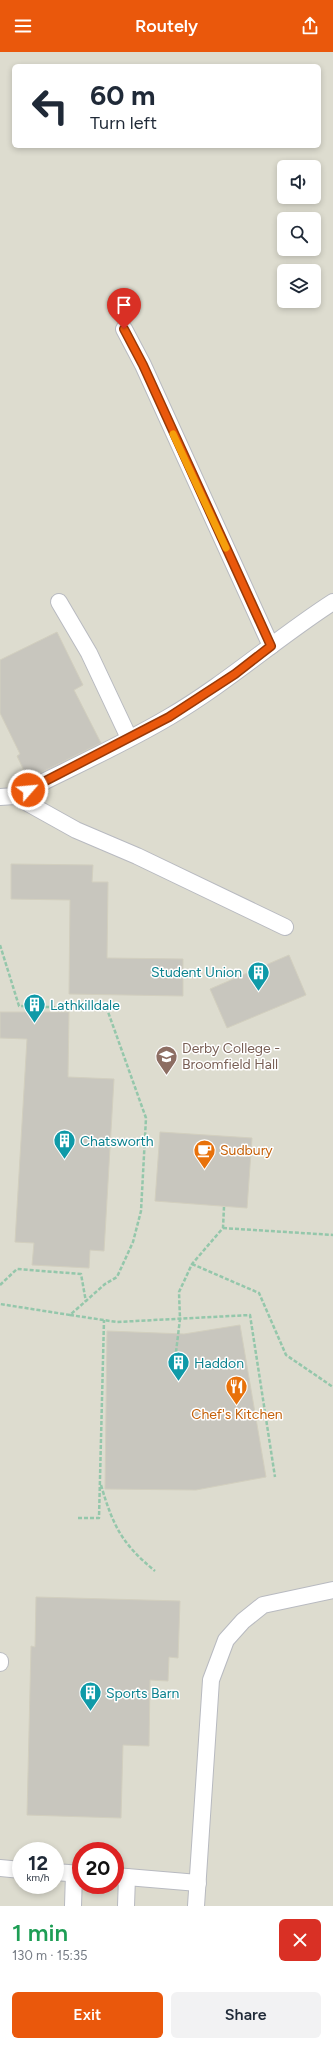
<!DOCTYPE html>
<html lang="en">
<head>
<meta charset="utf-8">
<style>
  :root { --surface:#fff; --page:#f2f2f3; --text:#1f2937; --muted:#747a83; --accent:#ea580c }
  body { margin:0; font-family:Figtree,sans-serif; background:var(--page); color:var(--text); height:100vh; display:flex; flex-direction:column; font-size:15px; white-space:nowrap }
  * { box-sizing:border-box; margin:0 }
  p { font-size:13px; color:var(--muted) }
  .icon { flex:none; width:22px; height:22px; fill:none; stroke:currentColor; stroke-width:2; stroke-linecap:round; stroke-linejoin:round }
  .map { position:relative; height:1854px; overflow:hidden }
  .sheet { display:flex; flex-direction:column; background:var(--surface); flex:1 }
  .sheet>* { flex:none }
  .banner { position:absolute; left:12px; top:12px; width:309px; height:84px; border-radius:6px; box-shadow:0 2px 6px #0003; background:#fff; color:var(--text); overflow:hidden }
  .controls { position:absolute; left:277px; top:108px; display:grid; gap:8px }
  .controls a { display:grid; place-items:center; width:44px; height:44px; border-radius:6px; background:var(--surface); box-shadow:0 2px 6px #0003; font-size:20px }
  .speed { position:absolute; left:12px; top:1790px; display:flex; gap:8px; font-size:20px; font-weight:700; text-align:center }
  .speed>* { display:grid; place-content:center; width:52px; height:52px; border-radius:50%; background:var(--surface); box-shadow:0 2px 6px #0003; line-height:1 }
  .speed small { font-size:10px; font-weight:400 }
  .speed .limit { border:6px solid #d22; background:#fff; color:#111 }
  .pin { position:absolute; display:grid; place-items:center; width:34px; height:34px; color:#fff; margin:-41px -17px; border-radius:50% 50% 50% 0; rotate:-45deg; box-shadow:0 0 4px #0007 }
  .pin .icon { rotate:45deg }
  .me { position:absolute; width:44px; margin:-22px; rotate:63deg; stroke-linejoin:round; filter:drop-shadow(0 0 3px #0008) }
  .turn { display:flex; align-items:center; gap:14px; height:84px; padding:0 12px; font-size:18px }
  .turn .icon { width:52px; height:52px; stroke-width:2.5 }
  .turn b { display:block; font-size:28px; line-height:34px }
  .round { display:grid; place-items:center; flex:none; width:42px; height:42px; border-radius:6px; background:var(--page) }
  .head { display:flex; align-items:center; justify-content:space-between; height:68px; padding:0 12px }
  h1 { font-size:24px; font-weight:600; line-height:30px; color:#1e9e55 }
  .cta { display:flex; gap:8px; margin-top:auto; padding:8px 12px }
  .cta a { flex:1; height:46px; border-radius:6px; background:var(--accent); color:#fff; font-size:16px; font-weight:600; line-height:46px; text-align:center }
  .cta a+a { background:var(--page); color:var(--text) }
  header { display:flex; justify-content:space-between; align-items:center; height:52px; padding:0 12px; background:var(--accent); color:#fff; font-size:18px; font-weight:600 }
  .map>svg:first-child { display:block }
  .education { fill:#dddccf; fill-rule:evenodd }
  .building { fill:#c8c6be; stroke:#d2cfbf }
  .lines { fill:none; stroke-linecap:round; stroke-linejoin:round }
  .service-casing { stroke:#b8bac0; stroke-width:18 }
  .path { stroke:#94c7ab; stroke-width:2.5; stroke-dasharray:4 2; stroke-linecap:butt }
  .service { stroke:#fff; stroke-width:16 }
  .route-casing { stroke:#983908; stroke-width:10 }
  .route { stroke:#ea580c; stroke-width:7 }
  .slow { stroke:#f59e0b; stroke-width:7 }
  .labels { text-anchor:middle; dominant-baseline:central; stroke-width:3; stroke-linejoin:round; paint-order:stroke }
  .culture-label { font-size:14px; fill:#0d838f; stroke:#fff; text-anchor:start }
  .education-label { font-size:14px; fill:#785e54; stroke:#fff; text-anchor:start }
  .food-label { font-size:14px; fill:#c56008; stroke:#fff; text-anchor:start }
</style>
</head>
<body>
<header><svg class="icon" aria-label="menu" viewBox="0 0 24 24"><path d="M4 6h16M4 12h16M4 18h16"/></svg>Routely<svg class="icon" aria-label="share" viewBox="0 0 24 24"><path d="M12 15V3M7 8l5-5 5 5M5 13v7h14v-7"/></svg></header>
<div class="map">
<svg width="333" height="1854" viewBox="0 0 333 1854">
  <rect width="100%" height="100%" fill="#edece0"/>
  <path class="education" d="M 0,0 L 333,0 L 333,1854 L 0,1854 ZM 14,14 L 319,14 L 319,94 L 14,94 ZM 284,115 L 314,115 L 314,145 L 284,145 ZM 284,167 L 314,167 L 314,197 L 284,197 ZM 284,219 L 314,219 L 314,249 L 284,249 ZM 21,1799 L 55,1799 L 55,1833 L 21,1833 ZM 81,1799 L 115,1799 L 115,1833 L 81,1833 Z"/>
  <g class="building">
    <path d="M 57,580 L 83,633 L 74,638 L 101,691 L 28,727 L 17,704 L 20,702 L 0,661 L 0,608 Z"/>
    <path d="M 11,812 L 93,813 L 92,830 L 108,830 L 107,906 L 183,907 L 183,944 L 69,942 L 70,848 L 11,847 Z"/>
    <path d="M 289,903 L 306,943 L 227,976 L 210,937 Z"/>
    <path d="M 0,960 L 69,960 L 68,1025 L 114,1027 L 104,1199 L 90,1198 L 89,1216 L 32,1213 L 34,1191 L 15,1190 L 27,987 L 0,986 Z"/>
    <path d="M 160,1080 L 252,1086 L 247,1156 L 155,1149 Z"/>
    <path d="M 240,1273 L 266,1425 L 196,1438 L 105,1437 L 107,1279 L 184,1282 Z"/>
    <path d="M 36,1545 L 180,1549 L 178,1606 L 169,1605 L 168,1629 L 150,1628 L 149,1694 L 123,1693 L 121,1766 L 27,1763 L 31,1594 L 35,1595 Z"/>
  </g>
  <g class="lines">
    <defs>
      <g id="service">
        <path d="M 124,277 L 143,313 L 271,594"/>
        <path d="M 59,550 L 89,601 L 129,686"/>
        <path d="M 15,744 C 66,718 120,694 169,665 C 227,631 277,586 333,550"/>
        <path d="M 0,745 L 15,744 L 76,778 L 137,804 L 285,875"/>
        <path d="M 0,1609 L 0,1611"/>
        <path d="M 0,1816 L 21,1818"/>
        <path d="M 55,1820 L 81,1822"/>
        <path d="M 115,1824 L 198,1831"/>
        <path d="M 73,1854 L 74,1822"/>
        <path d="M 126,1854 L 127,1825"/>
        <path d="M 196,1854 L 211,1628 L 226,1588 L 243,1569 L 263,1553 L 333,1538"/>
      </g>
    </defs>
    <use href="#service" class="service-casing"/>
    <g class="path">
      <path d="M 0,893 L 19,954 L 107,957 L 146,1066 L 141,1159 L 133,1190 L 117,1225 L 105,1232 L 70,1263 L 0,1252"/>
      <path d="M 223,1176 L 333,1183"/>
      <path d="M 192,1212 L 259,1241 L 286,1303 L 333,1335"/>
      <path d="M 0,1233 L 17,1217 L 81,1222 L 86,1250"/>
      <path d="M 70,1263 L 117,1270 L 250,1263 L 275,1425"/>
      <path d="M 176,1300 L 180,1267 L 179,1240 L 192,1212 L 223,1176 L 224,1155"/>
      <path d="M 101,1433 C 113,1474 122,1492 155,1519"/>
      <path d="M 78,1466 L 99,1466 L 104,1268"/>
    </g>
    <use href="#service" class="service"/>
  </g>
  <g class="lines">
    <defs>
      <path id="route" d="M 28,738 L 169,665 L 235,622 L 271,594 L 143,313 L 124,277"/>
    </defs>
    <use href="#route" class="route-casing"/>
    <use href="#route" class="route"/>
    <path class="slow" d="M 173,382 L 226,496"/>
  </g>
  <defs>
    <symbol id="building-pin" viewBox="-11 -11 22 30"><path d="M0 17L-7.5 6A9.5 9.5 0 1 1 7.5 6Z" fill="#0f9aa8" stroke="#fff"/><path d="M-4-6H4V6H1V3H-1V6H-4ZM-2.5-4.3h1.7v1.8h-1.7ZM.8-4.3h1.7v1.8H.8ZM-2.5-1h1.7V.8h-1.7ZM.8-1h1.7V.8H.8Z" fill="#fff"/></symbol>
    <symbol id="university-pin" viewBox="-11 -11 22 30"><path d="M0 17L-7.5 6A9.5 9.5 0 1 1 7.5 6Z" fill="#8d6e63" stroke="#fff"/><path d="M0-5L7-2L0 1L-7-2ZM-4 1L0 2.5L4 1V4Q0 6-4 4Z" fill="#fff"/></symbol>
    <symbol id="cafe-pin" viewBox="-11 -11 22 30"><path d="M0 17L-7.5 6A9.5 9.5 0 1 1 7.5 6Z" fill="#e8710a" stroke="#fff"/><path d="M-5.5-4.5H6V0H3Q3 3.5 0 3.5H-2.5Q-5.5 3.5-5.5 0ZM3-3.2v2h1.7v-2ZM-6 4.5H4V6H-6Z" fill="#fff"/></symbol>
    <symbol id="restaurant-pin" viewBox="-11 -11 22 30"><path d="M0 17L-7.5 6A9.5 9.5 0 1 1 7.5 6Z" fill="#e8710a" stroke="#fff"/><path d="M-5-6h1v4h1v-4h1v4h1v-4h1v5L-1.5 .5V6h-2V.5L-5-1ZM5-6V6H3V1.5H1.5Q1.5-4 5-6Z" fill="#fff"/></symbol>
  </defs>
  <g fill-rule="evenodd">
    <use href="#building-pin" x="246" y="908" width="25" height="34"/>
    <use href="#building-pin" x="22" y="940" width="25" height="34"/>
    <use href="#university-pin" x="154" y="992" width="25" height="34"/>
    <use href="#building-pin" x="52" y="1076" width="25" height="34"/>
    <use href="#cafe-pin" x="192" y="1086" width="25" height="34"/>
    <use href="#building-pin" x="166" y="1298" width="25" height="34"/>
    <use href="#restaurant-pin" x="224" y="1322" width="25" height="34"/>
    <use href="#building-pin" x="78" y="1628" width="25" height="34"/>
  </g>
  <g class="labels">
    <g class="culture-label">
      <text x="242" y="920" text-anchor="end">Student Union</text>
      <text x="50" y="953">Lathkilldale</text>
      <text x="80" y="1089">Chatsworth</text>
      <text x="194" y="1311">Haddon</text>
      <text x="106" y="1641">Sports Barn</text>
    </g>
    <g class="education-label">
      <text x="182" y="996">Derby College -<tspan x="182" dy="16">Broomfield Hall</tspan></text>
    </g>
    <g class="food-label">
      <text x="220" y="1098">Sudbury</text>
      <text x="237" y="1362" text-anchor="middle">Chef's Kitchen</text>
    </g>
  </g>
</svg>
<div class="controls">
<a><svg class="icon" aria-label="sound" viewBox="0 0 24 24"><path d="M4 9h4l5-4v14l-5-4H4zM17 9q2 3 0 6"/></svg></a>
<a><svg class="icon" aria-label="search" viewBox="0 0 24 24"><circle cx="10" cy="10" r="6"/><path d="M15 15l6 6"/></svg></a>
<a><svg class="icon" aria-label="layers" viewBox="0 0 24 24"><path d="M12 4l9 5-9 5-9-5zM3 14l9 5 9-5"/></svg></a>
</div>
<div class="speed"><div>12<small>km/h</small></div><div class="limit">20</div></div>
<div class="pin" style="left:124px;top:277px;background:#d93025"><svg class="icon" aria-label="arrive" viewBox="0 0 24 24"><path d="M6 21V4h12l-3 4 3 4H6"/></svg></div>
<svg class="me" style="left:28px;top:738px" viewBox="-20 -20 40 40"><circle r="17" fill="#ea580c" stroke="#fff" stroke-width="3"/><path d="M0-11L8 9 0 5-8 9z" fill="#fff"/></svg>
<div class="banner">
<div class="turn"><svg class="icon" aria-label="left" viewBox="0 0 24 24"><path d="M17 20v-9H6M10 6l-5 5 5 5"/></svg><div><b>60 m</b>Turn left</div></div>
</div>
</div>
<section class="sheet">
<div class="head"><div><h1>1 min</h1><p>130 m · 15:35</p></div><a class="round" style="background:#d93025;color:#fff"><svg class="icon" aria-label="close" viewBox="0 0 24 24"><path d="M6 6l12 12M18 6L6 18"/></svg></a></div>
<div class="cta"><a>Exit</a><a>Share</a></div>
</section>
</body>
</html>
